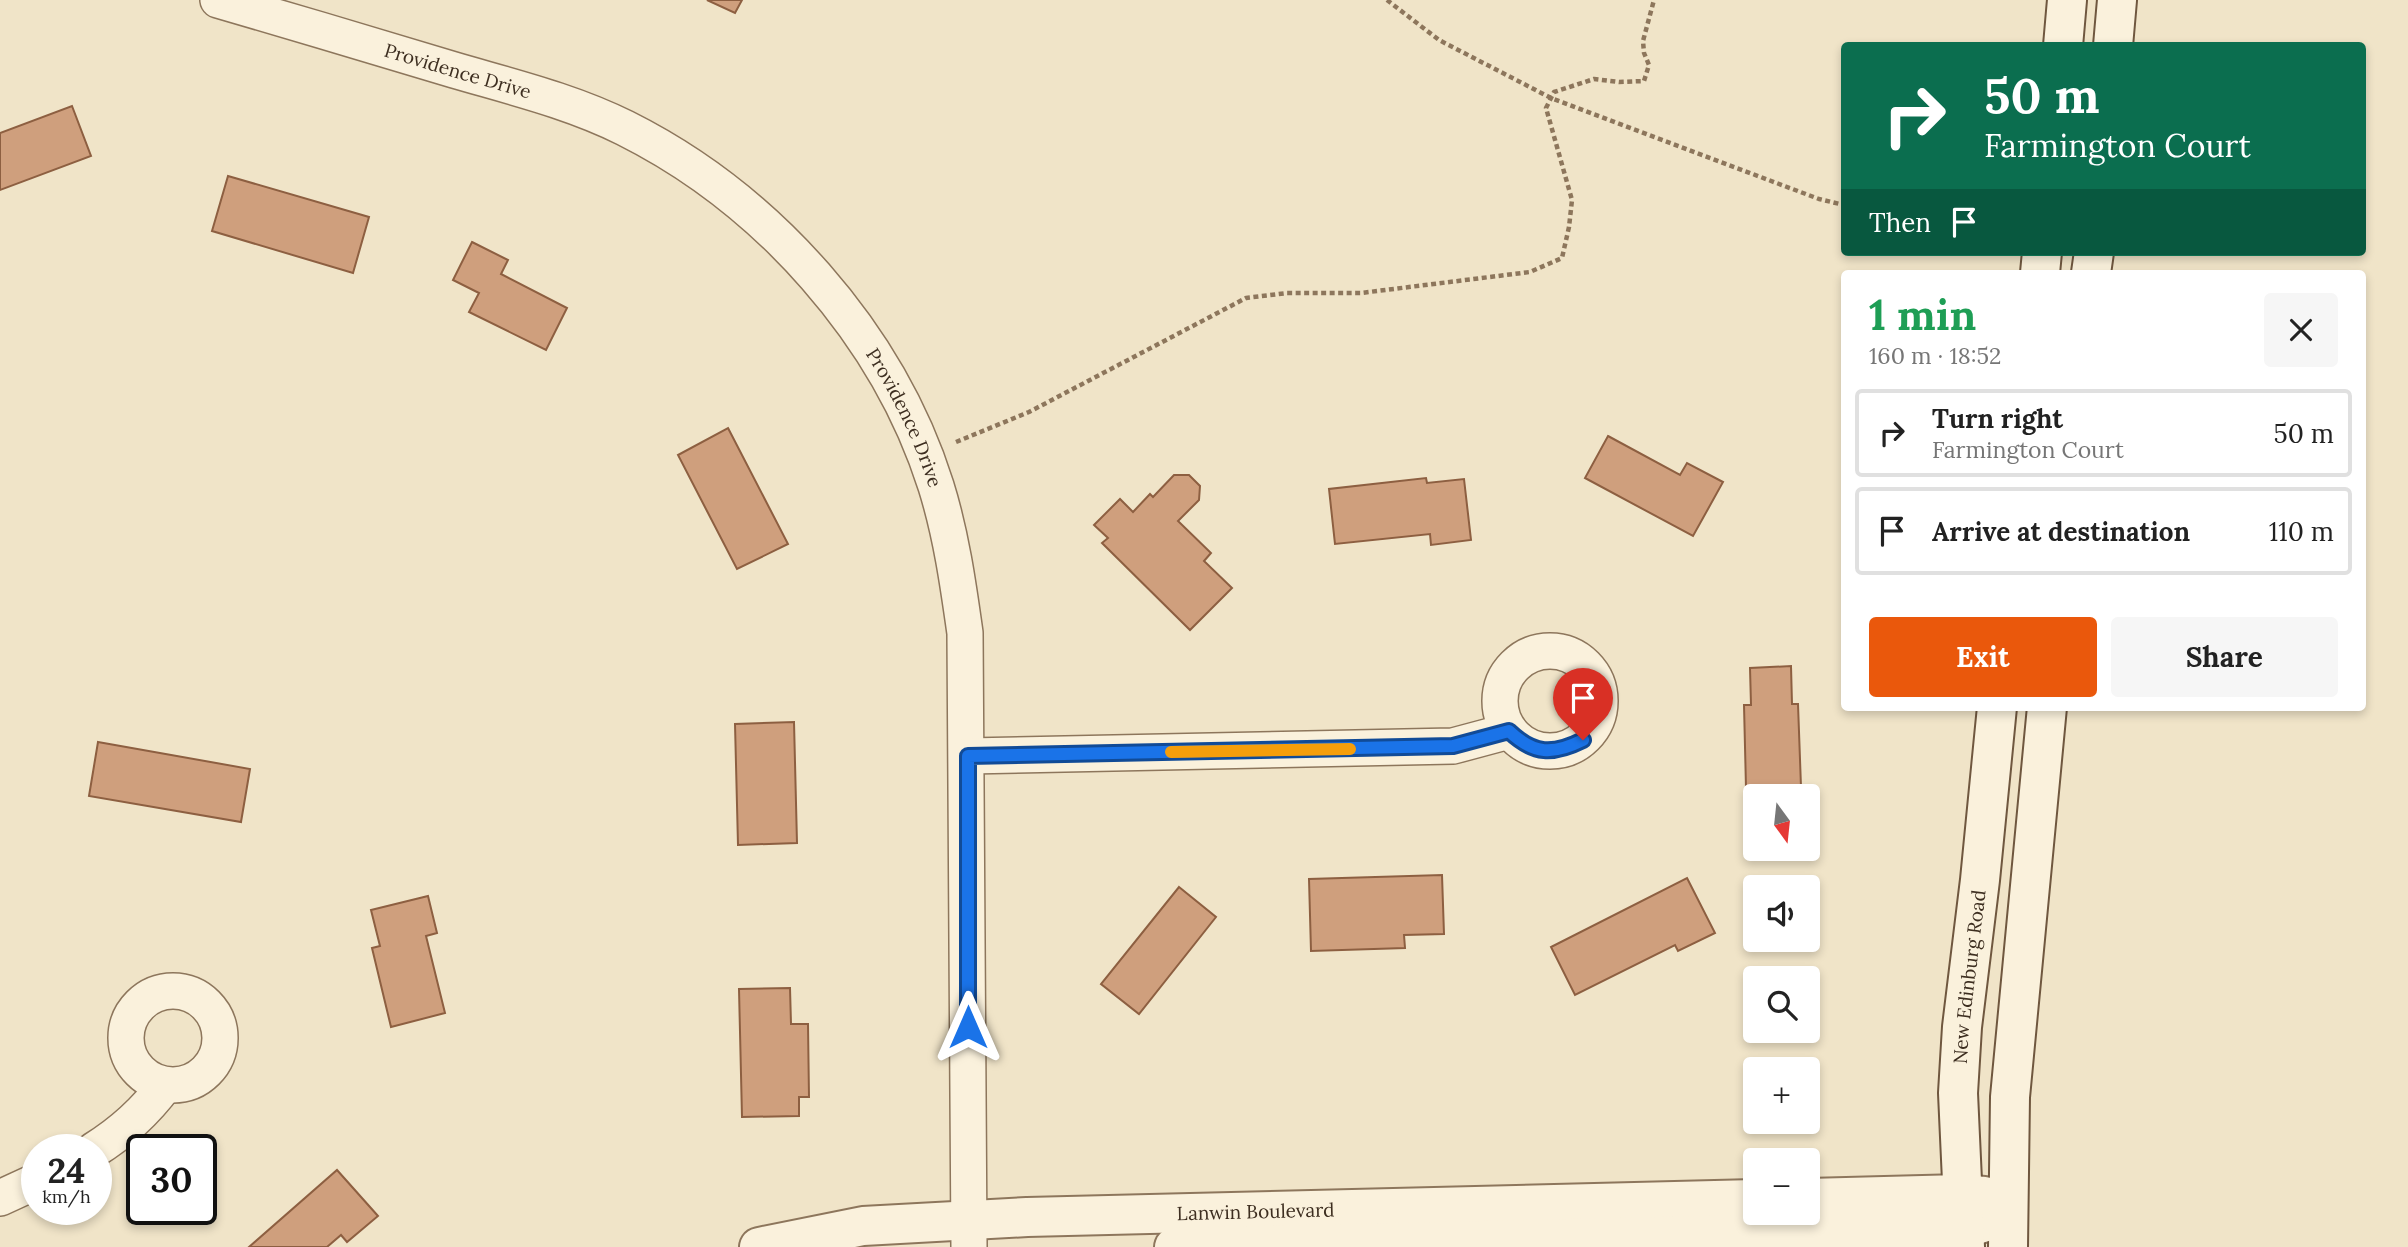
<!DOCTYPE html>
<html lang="en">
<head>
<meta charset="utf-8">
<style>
  :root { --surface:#fff; --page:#f6f6f6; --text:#222; --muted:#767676; --line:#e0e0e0; --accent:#ea580c }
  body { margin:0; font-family:Lora,serif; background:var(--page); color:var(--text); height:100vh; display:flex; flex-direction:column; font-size:26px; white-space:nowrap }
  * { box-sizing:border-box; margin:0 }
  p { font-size:23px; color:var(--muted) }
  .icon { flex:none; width:38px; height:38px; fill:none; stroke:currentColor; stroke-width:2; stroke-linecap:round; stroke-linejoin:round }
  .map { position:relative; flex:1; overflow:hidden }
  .drawer { position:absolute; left:1841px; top:270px; width:525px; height:441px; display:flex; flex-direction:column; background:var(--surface); border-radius:7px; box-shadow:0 4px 10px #0003 }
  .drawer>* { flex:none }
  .top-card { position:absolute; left:1841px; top:42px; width:525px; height:214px; border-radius:7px; box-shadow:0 4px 10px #0003; background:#0b6e4f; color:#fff; overflow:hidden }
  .needle { width:46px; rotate:165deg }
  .tools { position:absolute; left:1743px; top:784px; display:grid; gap:14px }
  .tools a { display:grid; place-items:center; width:77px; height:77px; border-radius:7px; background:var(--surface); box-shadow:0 4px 10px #0003; font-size:35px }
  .speed { position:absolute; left:21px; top:1134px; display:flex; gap:14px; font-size:35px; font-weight:700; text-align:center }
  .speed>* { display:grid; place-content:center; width:91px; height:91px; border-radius:50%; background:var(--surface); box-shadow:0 4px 10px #0003; line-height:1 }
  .speed small { font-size:18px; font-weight:400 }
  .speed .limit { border:4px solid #111; border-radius:10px; background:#fff; color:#111 }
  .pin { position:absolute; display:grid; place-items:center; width:60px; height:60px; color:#fff; margin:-72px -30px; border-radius:50% 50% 50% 0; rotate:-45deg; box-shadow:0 0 7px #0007 }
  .pin .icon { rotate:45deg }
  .me { position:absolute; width:77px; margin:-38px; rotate:0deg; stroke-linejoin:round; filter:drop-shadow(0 0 5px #0008) }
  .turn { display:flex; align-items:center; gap:24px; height:147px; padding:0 28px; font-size:32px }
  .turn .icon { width:91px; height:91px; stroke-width:2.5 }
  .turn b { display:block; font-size:49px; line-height:60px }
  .then { display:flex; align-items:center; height:66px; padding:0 28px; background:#0003; gap:14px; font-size:26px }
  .round { display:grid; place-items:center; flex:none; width:74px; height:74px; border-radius:7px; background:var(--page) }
  .summary { display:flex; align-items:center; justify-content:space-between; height:119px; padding:0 28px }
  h1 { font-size:42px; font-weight:700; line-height:52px; color:#1e9e55 }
  .primary-button { display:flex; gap:14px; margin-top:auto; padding:14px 28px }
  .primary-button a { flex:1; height:80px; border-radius:7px; background:var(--accent); color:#fff; font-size:28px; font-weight:700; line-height:80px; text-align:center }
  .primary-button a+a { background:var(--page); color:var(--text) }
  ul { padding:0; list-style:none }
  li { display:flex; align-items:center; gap:21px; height:88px; margin:0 14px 10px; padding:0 14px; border:4px solid var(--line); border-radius:7px }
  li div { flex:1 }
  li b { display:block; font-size:26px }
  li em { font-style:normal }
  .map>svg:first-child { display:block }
  .building { fill:#cf9f7d; stroke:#8d5f41; stroke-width:2 }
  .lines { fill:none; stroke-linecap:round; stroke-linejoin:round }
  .minor-casing { stroke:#8d765c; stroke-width:38 }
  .tertiary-casing { stroke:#8d765c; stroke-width:42 }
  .secondary-casing { stroke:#6f573f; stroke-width:42 }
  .path { stroke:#8d765c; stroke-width:4.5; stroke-dasharray:5 3.5; stroke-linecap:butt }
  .minor { stroke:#faf1dc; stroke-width:35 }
  .tertiary { stroke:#faf1dc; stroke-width:38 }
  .secondary { stroke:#faf1dc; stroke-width:38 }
  .route-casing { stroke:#114b97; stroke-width:18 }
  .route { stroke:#1a73e8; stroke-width:12 }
  .slow { stroke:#f59e0b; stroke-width:12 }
  .labels { text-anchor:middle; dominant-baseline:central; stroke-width:6; stroke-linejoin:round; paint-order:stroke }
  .street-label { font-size:19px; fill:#3d2e20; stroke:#f7eed8 }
</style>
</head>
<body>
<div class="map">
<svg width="2408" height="1247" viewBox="0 0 2408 1247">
  <rect width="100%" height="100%" fill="#f0e4c8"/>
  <g class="building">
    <path d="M 707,0 L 742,0 L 735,13 Z"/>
    <path d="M 72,106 L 91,156 L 0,190 L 0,133 Z"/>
    <path d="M 228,176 L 369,217 L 353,273 L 212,231 Z"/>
    <path d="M 472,242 L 508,260 L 501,274 L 567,308 L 546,350 L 469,312 L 479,293 L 453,280 Z"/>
    <path d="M 728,428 L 788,544 L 737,569 L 678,455 Z"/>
    <path d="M 1608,436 L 1680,475 L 1687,463 L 1723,482 L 1693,536 L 1585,478 Z"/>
    <path d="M 1174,475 L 1189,475 L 1200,486 L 1199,500 L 1178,521 L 1211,553 L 1204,561 L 1232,588 L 1190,630 L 1102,543 L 1108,538 L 1094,525 L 1120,499 L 1133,512 L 1150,494 L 1153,497 Z"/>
    <path d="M 1426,478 L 1427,483 L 1464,479 L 1471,540 L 1431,545 L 1430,534 L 1335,544 L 1329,489 Z"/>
    <path d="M 1791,666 L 1792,704 L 1798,704 L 1801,787 L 1746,788 L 1744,705 L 1751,705 L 1750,668 Z"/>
    <path d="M 794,722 L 797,843 L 738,845 L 735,724 Z"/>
    <path d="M 98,742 L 250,769 L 241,822 L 89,796 Z"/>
    <path d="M 1442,875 L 1444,934 L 1404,935 L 1405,948 L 1311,951 L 1309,879 Z"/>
    <path d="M 1687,878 L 1715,933 L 1678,951 L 1675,945 L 1575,995 L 1551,947 Z"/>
    <path d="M 1179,887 L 1216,917 L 1139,1014 L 1101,984 Z"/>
    <path d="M 428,896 L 437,933 L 426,936 L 445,1013 L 391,1027 L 372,948 L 380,946 L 371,910 Z"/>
    <path d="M 790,988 L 791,1024 L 808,1024 L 809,1097 L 799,1097 L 799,1116 L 742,1117 L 739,989 Z"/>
    <path d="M 337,1170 L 378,1216 L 347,1242 L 341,1235 L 327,1247 L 249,1247 Z"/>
  </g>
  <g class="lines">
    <defs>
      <g id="minor">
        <path id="s1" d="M 218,0 C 297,23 375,46 454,70 C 512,87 571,101 625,128 C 767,199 888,334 936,486 C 951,534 958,583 965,633 L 969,1247"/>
        <circle cx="1550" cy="701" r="50"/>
        <path d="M 968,756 L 1453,746 L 1509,731"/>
        <circle cx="173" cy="1038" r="47"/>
        <path d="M 94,1150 C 123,1132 145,1112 165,1085"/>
        <path d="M 0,1198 L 37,1181"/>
      </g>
      <g id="tertiary">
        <path id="s2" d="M 759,1247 L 863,1226 L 1027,1217 L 1755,1199"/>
        <path d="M 1174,1247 L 1964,1229 L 1989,1221 L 2007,1209 L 1984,1196 L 1961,1194 L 1808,1198"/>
      </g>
      <g id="secondary">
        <path d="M 2063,46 L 2067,0"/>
        <path d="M 2113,46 L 2117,0"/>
        <path d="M 2040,273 L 2042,252"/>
        <path d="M 2091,273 L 2094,252"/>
        <path id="s3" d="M 1965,1247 L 1958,1093 L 1962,1027 L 1980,880 L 1997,707"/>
        <path d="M 2008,1247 L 2010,1097 L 2047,707"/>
      </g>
    </defs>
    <use href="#minor" class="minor-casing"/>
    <use href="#tertiary" class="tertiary-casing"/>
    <use href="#secondary" class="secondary-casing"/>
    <g class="path">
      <path d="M 1387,0 L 1439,40 L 1551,98 L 1819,199 L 1844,205"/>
      <path d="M 956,442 L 1029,412 L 1246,298 L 1287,293 L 1361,293 L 1530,272 L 1562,258 L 1569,227 L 1572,200 L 1546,108 L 1554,92 L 1594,79 L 1619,82 L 1644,81 L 1649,65 L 1644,53 L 1643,41 L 1654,0"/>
    </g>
    <use href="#minor" class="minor"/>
    <use href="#tertiary" class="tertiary"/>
    <use href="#secondary" class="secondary"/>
  </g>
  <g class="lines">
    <defs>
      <path id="route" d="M 968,1027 L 968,756 L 1453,746 L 1509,731 C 1534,755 1553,755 1583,740"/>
    </defs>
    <use href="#route" class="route-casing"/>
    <use href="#route" class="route"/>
    <path class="slow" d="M 1171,752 L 1350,749"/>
  </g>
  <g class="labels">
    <g class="street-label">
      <text stroke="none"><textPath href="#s1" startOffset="250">Providence Drive</textPath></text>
      <text stroke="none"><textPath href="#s1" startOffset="838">Providence Drive</textPath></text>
      <text stroke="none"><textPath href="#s3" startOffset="271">New Edinburg Road</textPath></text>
      <text stroke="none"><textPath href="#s2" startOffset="499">Lanwin Boulevard</textPath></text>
    </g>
  </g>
</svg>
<div class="tools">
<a><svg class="needle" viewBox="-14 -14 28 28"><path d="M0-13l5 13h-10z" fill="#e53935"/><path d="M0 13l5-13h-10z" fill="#767676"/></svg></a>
<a><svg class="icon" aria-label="sound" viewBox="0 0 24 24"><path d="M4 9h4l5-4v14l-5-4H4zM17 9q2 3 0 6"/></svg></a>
<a><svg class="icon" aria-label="search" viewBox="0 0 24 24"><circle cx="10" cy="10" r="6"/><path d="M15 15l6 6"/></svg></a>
<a>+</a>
<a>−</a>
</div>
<div class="speed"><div>24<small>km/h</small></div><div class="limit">30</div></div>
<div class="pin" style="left:1583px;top:740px;background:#d93025"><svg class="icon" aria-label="arrive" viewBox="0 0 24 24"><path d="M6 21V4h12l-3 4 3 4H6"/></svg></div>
<svg class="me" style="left:968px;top:1027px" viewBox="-20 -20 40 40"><path d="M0-17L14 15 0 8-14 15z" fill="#1a73e8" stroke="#fff" stroke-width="4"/></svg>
<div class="top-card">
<div class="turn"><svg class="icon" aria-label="right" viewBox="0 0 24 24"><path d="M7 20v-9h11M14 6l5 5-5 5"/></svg><div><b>50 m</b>Farmington Court</div></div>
<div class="then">Then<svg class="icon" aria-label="arrive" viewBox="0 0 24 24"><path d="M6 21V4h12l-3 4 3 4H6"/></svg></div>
</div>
<section class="drawer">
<div class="summary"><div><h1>1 min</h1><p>160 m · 18:52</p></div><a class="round"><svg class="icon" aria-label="close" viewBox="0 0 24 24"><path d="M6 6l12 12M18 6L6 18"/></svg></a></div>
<ul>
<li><svg class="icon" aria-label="right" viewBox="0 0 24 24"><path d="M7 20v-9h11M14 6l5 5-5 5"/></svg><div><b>Turn right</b><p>Farmington Court</p></div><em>50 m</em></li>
<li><svg class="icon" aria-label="arrive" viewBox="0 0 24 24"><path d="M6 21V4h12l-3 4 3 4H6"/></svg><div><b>Arrive at destination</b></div><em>110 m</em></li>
</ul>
<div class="primary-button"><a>Exit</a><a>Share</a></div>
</section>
</div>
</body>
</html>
